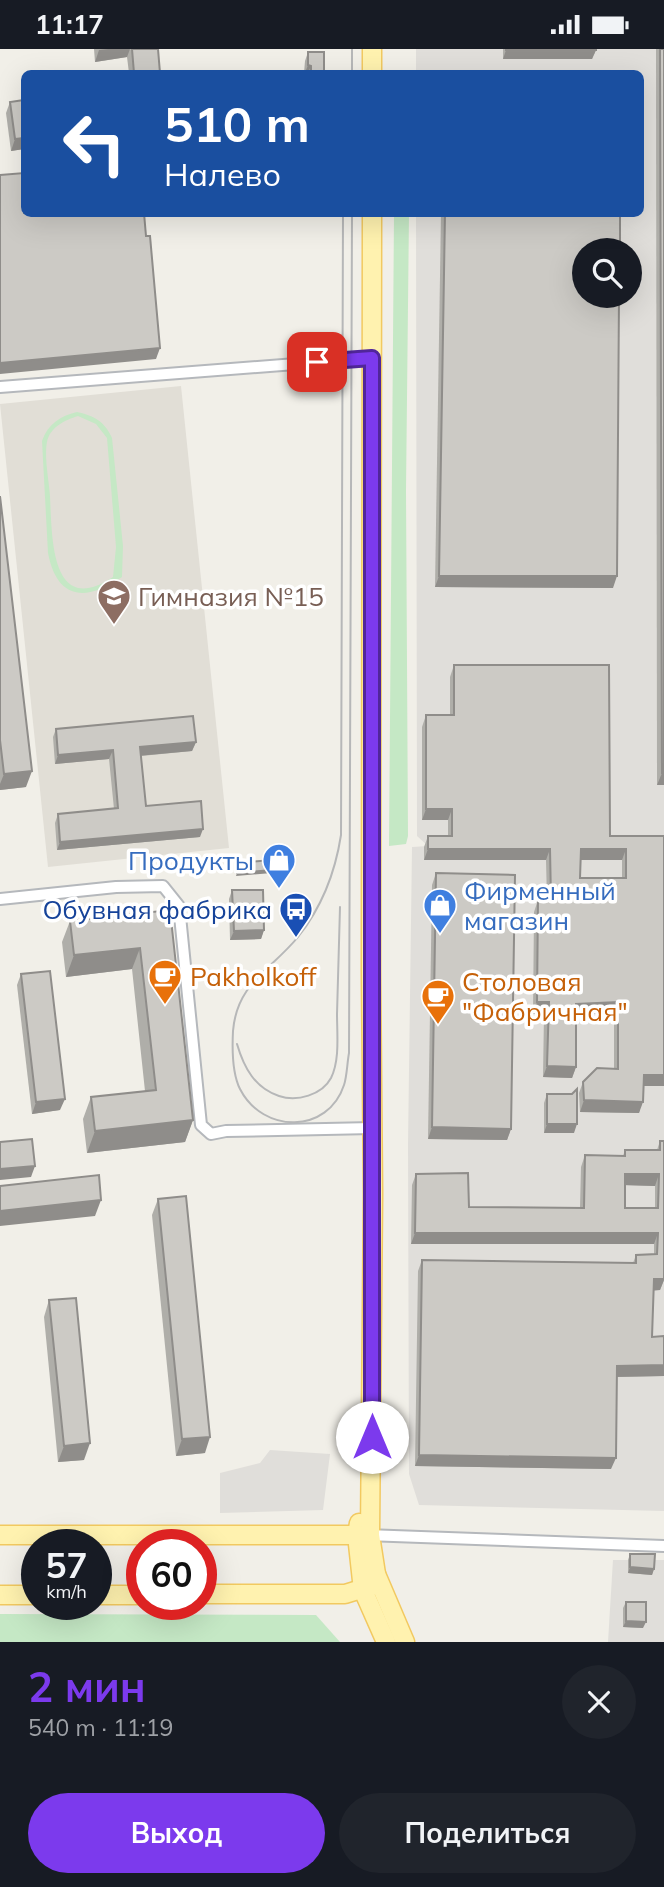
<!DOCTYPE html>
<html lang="ru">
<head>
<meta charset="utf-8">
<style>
  :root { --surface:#171b24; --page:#20242c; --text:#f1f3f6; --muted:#9ea1a6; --accent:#7c3aed }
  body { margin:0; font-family:Mulish,sans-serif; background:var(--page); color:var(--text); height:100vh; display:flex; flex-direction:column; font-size:26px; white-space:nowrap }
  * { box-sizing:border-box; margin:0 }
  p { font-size:23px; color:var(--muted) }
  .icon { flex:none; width:38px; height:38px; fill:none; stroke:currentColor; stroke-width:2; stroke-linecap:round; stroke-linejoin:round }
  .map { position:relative; height:1593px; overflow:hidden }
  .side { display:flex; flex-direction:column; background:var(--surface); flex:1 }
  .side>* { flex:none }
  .hud { position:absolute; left:21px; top:21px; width:623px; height:147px; border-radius:10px; box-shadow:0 7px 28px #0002; background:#1a4fa0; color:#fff; overflow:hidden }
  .tools { position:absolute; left:572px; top:189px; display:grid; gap:14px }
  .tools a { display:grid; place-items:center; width:70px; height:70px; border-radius:50%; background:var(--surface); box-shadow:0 7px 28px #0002; font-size:35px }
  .speed { position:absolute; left:21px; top:1480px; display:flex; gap:14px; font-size:35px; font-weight:700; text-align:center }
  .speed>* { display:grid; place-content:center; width:91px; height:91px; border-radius:50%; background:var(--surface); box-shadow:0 7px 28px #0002; line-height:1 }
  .speed small { font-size:18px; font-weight:400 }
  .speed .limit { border:10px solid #d22; background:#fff; color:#111 }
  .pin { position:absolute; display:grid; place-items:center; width:60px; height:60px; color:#fff; margin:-30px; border-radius:14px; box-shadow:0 4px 10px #0006 }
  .me { position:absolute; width:77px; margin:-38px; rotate:0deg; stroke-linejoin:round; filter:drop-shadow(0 0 5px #0008) }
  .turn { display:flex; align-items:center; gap:24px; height:147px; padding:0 28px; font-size:32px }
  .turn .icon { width:91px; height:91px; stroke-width:2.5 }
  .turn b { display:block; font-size:49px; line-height:60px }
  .round { display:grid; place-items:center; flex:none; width:74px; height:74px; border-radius:37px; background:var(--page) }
  .summary { display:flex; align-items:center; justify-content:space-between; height:119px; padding:0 28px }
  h1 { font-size:42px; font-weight:700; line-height:52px; color:var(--accent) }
  .action { display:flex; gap:14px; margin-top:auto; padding:14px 28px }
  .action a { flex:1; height:80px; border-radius:42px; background:var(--accent); color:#fff; font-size:28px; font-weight:700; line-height:80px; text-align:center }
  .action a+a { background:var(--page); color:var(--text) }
  .status { display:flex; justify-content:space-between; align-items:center; height:49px; padding:0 35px; background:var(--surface); direction:ltr }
  .status svg { height:19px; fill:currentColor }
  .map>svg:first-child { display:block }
  .industrial { fill:#e0deda; fill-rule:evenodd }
  .education { fill:#e1ded6 }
  .green { fill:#c5e8c5; fill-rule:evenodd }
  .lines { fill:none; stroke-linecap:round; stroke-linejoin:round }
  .minor-casing { stroke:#b5b8bc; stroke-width:14 }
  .primary-casing { stroke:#f2c960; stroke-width:21 }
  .minor { stroke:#fff; stroke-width:10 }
  .primary { stroke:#fff2af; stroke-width:18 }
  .tram { stroke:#b6b7b8; stroke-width:2 }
  .wall { fill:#afaea9; fill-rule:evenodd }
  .shaded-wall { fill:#8f8d8a }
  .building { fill:#cccac5; stroke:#8f8d8a; stroke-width:2; fill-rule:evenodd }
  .route-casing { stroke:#51269a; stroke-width:18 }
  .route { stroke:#7c3aed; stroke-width:12 }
  .labels { text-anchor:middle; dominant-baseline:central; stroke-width:7; stroke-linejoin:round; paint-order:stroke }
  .education-label { font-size:26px; fill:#785e54; stroke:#fff; text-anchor:start }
  .shop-label { font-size:26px; fill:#366cbe; stroke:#fff; text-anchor:end }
  .transit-label { font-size:26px; fill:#164399; stroke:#fff; text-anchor:end }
  .food-label { font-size:26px; fill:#c56008; stroke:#fff; text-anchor:start }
</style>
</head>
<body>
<div class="status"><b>11:17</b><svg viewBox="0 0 49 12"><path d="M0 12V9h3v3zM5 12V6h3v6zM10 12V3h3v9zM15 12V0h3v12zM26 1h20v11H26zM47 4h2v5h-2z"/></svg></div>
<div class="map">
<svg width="664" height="1593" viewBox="0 0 664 1593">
  <rect width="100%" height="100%" fill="#f1efe8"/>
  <g class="industrial">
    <path d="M 416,0 L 664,0 L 664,1462 L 419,1456 L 409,1425 L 408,1096 L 412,798 L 428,797 L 417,787 L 416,165 L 640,164 L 640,24 L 416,24 ZM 584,201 L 630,201 L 630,247 L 584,247 Z"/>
    <path d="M 270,1401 L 330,1405 L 323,1461 L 220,1464 L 220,1424 L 260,1414 Z"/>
    <path d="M 613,1511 L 664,1511 L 664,1593 L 608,1593 Z"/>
  </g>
  <path class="education" d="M 181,337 L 229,799 L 48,818 L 0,355 Z"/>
  <g class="green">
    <path d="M 409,164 L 406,442 L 408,787 L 406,795 L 389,797 L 394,165 Z"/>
    <path d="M 77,363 C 95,367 105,373 112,389 L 123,497 L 122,528 C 86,553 57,551 48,504 L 42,392 C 48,375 60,367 77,363 ZM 78,367 L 96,375 L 107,389 L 116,498 L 113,528 C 50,570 52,486 50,447 C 49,432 44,408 47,393 C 50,378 65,371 78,367 Z"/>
    <path d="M 0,1565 L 316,1566 L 340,1593 L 0,1593 Z"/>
  </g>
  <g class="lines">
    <defs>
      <g id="minor">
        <path d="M 0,338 L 372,309"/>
        <path d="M 0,850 L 116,838 L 163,837 L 179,857 L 201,1076 L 211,1085 L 226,1082 L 373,1079"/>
        <path d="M 366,1486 L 664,1497"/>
      </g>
      <g id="primary">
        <path d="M 372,0 L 372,24"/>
        <path d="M 359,1474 L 357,1486 L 363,1541 L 386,1593"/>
        <path d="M 0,1486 L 357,1486"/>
        <path d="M 376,1525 L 405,1593"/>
        <path d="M 201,1545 L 345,1545 L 371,1537 L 376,1525 L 370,1486 L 373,1145 L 371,922 L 372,164"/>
        <path d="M 0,1546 L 37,1546"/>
        <path d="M 96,1546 L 142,1546"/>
      </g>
    </defs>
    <use href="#minor" class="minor-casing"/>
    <use href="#primary" class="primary-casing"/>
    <use href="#minor" class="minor"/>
    <use href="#primary" class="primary"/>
    <g class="tram">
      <path d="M 352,24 L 352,0"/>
      <path d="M 343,164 L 341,786 C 335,825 322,858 298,888 C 270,922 237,934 233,982 C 232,1001 232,1024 240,1040 C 263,1085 328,1085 344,1036 C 347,1027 347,1015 349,1004 L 352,164"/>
      <path d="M 237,995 C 244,1019 255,1039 279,1047 C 297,1053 322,1046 331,1029 C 340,1011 337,985 337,965 C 338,929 339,893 340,858"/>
    </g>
  </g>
  <g class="wall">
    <path d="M 94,0 L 158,0 L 160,24 L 129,24 L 127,8 L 95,13 Z"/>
    <path d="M 503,0 L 596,0 L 596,1 L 592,10 L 503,10 Z"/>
    <path d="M 656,0 L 664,0 L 664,736 L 657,736 Z"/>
    <path d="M 308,3 L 324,24 L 304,24 L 305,12 Z"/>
    <path d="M 10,53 L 24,100 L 11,102 L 6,64 Z"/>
    <path d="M 441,164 L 620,164 L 613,539 L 435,538 Z"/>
    <path d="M 0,447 L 26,738 L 0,741 Z"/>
    <path d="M 454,616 L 610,787 L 664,787 L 664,1037 L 644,1037 L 639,1064 L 580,1063 L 579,1044 L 583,1033 L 614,1020 L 614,964 L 576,966 L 576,1018 L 572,1029 L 543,1028 L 544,965 L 533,965 L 534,863 L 538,851 L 547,851 L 546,811 L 424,811 L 424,798 L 428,787 L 448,787 L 448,771 L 422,771 L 422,678 L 426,666 L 450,666 L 450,628 ZM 580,811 L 622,811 L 622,829 L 580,829 Z"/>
    <path d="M 56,680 L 196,693 L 192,702 L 141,707 L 146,757 L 200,788 L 57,801 L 55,774 L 58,765 L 114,760 L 109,710 L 55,715 L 53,688 Z"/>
    <path d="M 436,824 L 511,1080 L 507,1091 L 428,1090 L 432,836 Z"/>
    <path d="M 232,841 L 264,881 L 261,890 L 230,891 L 229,850 Z"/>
    <path d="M 170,861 L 193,1071 L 185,1093 L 87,1104 L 83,1070 L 91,1048 L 145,1042 L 132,920 L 66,928 L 62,893 L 70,872 Z"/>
    <path d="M 21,925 L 60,1061 L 32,1065 L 17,936 Z"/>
    <path d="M 547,1045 L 574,1084 L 544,1084 L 544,1054 Z"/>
    <path d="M 660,1092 L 664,1231 L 660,1241 L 654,1241 L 652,1288 L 664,1287 L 664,1327 L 617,1328 L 611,1420 L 415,1417 L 418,1222 L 422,1211 L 633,1214 L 636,1206 L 654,1206 L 654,1195 L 411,1195 L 412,1136 L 416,1125 L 469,1158 L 580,1159 L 581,1118 L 585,1106 L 623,1107 L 625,1101 L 657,1101 ZM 625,1136 L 655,1137 L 655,1159 L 625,1159 Z"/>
    <path d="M 158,1150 L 205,1404 L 176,1407 L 152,1166 Z"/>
    <path d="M 49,1251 L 84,1411 L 58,1413 L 44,1268 Z"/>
    <path d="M 630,1505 L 654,1520 L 652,1526 L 628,1524 L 628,1511 Z"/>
    <path d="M 626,1553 L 643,1579 L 623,1578 L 623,1559 Z"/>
  </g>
  <g class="shaded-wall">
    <path d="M 108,0 L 130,0 L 127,8 L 95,13 L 99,1 Z"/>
    <path d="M 506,1 L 596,1 L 592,10 L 503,10 Z"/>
    <path d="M 308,16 L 311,17 L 308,24 L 305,24 Z"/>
    <path d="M 24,89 L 24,100 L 11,102 L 15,90 Z"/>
    <path d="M 160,299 L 156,310 L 0,325 L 0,314 Z"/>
    <path d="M 439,527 L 617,527 L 613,539 L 435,538 Z"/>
    <path d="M 196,693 L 192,702 L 137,707 L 140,698 Z"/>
    <path d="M 113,701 L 109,710 L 55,715 L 58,706 Z"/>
    <path d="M 32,722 L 26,738 L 0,741 L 0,735 L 4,725 Z"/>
    <path d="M 662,724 L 664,724 L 664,736 L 657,736 Z"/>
    <path d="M 426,760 L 452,760 L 448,771 L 422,771 Z"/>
    <path d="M 203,780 L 200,788 L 57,801 L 60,793 Z"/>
    <path d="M 428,800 L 550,800 L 546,811 L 424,811 Z"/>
    <path d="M 581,800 L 626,800 L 622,811 L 577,811 Z"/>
    <path d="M 273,821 L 272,824 L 236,827 L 237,824 Z"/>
    <path d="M 264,881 L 261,890 L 230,891 L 234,882 Z"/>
    <path d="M 140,899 L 132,920 L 66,928 L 74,906 Z"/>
    <path d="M 537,953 L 549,953 L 544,965 L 533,965 Z"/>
    <path d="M 618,953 L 614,964 L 572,966 L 576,955 Z"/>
    <path d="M 547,1017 L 576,1018 L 572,1029 L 543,1028 Z"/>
    <path d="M 644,1026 L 664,1026 L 664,1037 L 640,1037 Z"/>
    <path d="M 65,1050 L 60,1061 L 32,1065 L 36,1053 Z"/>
    <path d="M 584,1051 L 643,1053 L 639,1064 L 580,1063 Z"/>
    <path d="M 193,1071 L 185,1093 L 87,1104 L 95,1082 Z"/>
    <path d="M 547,1075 L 577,1075 L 574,1084 L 544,1084 Z"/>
    <path d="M 432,1078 L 511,1080 L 507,1091 L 428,1090 Z"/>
    <path d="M 35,1117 L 31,1128 L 0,1131 L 0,1120 Z"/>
    <path d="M 625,1125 L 659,1125 L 655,1137 L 621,1136 Z"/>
    <path d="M 101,1151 L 95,1167 L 0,1177 L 0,1162 Z"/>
    <path d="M 415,1184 L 658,1184 L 654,1195 L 411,1195 Z"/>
    <path d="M 664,1219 L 664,1231 L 660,1241 L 650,1242 L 654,1230 Z"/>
    <path d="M 664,1316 L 664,1327 L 613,1328 L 617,1317 Z"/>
    <path d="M 210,1388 L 205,1404 L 176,1407 L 182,1390 Z"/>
    <path d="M 90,1394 L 84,1411 L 58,1413 L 64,1397 Z"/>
    <path d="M 419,1406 L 616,1409 L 611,1420 L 415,1417 Z"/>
    <path d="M 630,1518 L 654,1520 L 652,1526 L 628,1524 Z"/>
    <path d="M 626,1572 L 646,1573 L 643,1579 L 623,1578 Z"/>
  </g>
  <g class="building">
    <path d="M 132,0 L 158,0 L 160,24 L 134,24 Z"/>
    <rect x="506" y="0" width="90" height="1"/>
    <path d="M 660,0 L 664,0 L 664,724 L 662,724 Z"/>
    <path d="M 308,3 L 324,3 L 324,24 L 311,24 L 311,17 L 308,16 Z"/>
    <path d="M 24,51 L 24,89 L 15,90 L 10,53 Z"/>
    <path d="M 24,124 L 24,164 L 144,164 L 146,187 L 150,187 L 160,299 L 0,314 L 0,126 Z"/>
    <path d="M 445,164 L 620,164 L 620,201 L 584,201 L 584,247 L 619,247 L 617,527 L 439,527 Z"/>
    <path d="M 0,447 L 32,722 L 4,725 L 0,691 Z"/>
    <path d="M 454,616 L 609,616 L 610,787 L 664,787 L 664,1026 L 644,1026 L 643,1053 L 584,1051 L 583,1033 L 597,1019 L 618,1020 L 618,953 L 576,955 L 576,1018 L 547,1017 L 549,953 L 537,953 L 538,851 L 551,851 L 550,800 L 428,800 L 428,787 L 452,787 L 452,760 L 426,760 L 426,666 L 454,666 ZM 581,800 L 626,800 L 626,829 L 580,829 Z"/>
    <path d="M 193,667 L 196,693 L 140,698 L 146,757 L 201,752 L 203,780 L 60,793 L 58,765 L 118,759 L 113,701 L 58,706 L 56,680 Z"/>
    <path d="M 272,811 L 273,821 L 237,824 L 236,814 Z"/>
    <path d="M 436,824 L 515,826 L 511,1080 L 432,1078 Z"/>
    <path d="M 232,841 L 263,841 L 264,881 L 234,882 Z"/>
    <path d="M 170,861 L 193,1071 L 95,1082 L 91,1048 L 156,1041 L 140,899 L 74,906 L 70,872 Z"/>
    <path d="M 50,922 L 65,1050 L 36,1053 L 21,925 Z"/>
    <path d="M 577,1040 L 577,1075 L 547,1075 L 547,1045 L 572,1045 Z"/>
    <path d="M 32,1090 L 35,1117 L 0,1120 L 0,1093 Z"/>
    <path d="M 660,1092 L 664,1092 L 664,1230 L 654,1230 L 652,1288 L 664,1287 L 664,1316 L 617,1317 L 616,1409 L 419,1406 L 422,1211 L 636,1214 L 636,1206 L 657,1205 L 658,1184 L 415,1184 L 416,1125 L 468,1124 L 469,1158 L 584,1159 L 585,1106 L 625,1107 L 625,1101 L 660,1101 ZM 625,1125 L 659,1125 L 658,1159 L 625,1159 Z"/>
    <path d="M 99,1126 L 101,1151 L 0,1162 L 0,1137 Z"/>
    <path d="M 186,1147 L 210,1388 L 182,1390 L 158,1150 Z"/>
    <path d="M 76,1249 L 90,1394 L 64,1397 L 49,1251 Z"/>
    <path d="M 630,1505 L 655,1505 L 654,1520 L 630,1518 Z"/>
    <path d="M 626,1553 L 646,1553 L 646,1573 L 626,1572 Z"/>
  </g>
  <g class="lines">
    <defs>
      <path id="route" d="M 317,313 L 372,309 L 372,1388"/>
    </defs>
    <use href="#route" class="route-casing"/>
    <use href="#route" class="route"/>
  </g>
  <defs>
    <symbol id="school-pin" viewBox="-11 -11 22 30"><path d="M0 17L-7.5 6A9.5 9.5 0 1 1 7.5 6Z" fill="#8d6e63" stroke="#fff"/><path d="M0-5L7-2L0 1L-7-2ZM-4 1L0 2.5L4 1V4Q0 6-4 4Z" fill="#fff"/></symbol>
    <symbol id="shop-pin" viewBox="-11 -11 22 30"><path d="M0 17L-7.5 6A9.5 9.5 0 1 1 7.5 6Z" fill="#3f7fe0" stroke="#fff"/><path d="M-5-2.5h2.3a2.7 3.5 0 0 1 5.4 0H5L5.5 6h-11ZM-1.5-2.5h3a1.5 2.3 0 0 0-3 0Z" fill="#fff"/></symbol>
    <symbol id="bus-pin" viewBox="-11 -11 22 30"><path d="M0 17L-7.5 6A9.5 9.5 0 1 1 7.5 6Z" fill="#1a4fb4" stroke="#fff"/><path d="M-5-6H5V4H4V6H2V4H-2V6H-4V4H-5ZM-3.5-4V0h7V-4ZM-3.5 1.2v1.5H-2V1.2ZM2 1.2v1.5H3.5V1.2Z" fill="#fff"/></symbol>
    <symbol id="cafe-pin" viewBox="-11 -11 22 30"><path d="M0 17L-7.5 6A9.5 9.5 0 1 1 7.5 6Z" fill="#e8710a" stroke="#fff"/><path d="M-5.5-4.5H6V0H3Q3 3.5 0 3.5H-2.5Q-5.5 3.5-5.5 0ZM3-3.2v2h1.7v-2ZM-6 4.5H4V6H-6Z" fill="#fff"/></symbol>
  </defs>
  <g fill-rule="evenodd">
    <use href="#school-pin" x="95" y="528" width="38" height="52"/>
    <use href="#shop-pin" x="260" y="792" width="38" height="52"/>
    <use href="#shop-pin" x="421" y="837" width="38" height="52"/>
    <use href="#bus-pin" x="277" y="841" width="38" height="52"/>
    <use href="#cafe-pin" x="146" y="908" width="38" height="52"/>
    <use href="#cafe-pin" x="419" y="928" width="38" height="52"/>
  </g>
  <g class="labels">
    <g class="education-label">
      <text x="138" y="547">Гимназия №15</text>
    </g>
    <g class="shop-label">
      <text x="254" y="811">Продукты</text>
      <text x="464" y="841" text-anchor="start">Фирменный<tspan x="464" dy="30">магазин</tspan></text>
    </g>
    <g class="transit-label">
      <text x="272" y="860">Обувная фабрика</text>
    </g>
    <g class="food-label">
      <text x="190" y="927">Pakholkoff</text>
      <text x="462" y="932">Столовая<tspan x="462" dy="30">"Фабричная"</tspan></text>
    </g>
  </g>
</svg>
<div class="tools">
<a><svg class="icon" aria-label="search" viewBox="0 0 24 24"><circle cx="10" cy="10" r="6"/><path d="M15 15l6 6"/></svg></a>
</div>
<div class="speed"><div>57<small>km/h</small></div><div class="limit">60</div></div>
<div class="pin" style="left:317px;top:313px;background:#d93025"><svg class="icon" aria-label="arrive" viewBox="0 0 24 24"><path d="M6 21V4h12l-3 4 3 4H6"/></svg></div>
<svg class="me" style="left:372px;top:1388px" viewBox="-20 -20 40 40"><circle r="19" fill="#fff"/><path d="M0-13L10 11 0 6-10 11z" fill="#7c3aed"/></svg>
<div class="hud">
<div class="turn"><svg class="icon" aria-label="left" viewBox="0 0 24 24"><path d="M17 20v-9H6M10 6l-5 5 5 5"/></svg><div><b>510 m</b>Налево</div></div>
</div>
</div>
<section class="side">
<div class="summary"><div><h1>2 мин</h1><p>540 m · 11:19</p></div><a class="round"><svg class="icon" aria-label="close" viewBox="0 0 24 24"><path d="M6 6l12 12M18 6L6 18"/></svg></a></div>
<div class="action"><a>Выход</a><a>Поделиться</a></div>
</section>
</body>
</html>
